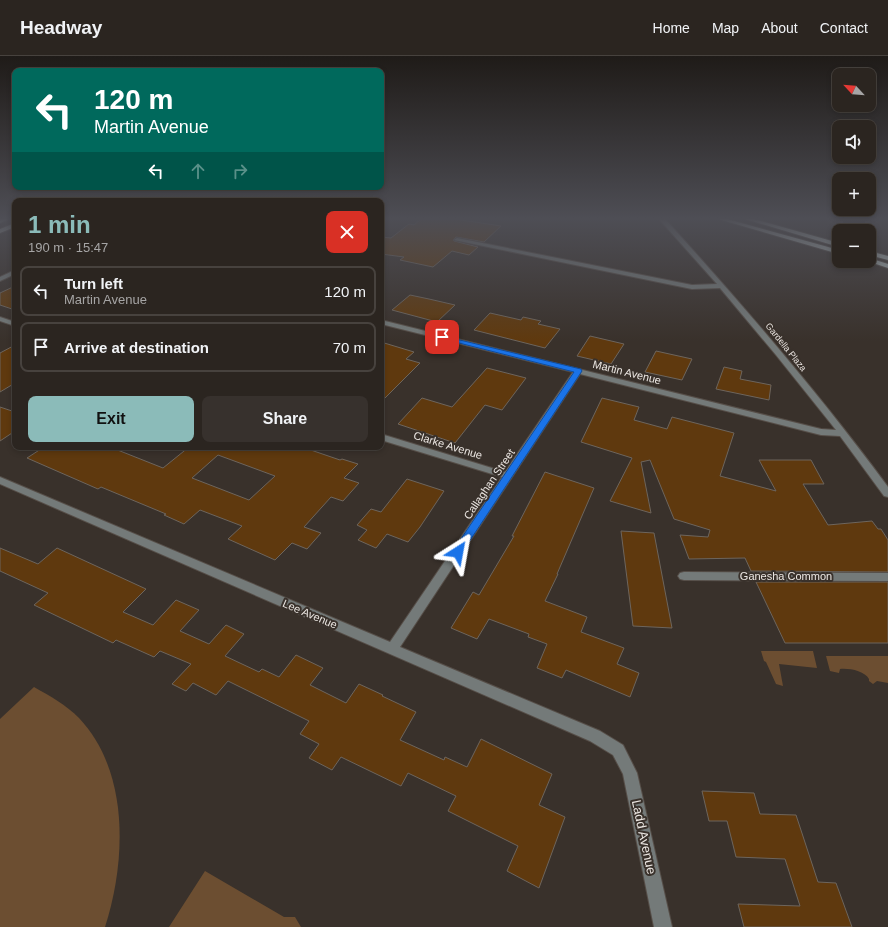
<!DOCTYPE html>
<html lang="en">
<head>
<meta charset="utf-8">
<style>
  :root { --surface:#2b2520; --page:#37312d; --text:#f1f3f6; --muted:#a6a5a5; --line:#47423e; --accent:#8bbbb9 }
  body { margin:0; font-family:Helvetica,sans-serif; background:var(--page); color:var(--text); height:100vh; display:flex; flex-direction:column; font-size:15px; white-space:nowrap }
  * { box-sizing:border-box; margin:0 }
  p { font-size:13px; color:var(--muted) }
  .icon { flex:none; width:22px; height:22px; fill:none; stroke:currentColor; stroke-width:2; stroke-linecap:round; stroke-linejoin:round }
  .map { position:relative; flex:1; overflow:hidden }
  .panel { position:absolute; left:12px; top:142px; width:372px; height:252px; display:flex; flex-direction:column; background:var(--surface); border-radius:8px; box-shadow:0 2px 6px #0003,0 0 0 1px var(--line) }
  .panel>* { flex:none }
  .guide { position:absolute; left:12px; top:12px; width:372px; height:122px; border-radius:8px; box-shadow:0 2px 6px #0003,0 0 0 1px var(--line); background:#00695c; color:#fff; overflow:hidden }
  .needle { width:26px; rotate:296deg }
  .controls { position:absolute; left:832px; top:12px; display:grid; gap:8px }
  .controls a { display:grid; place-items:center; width:44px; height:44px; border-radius:8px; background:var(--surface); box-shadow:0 2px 6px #0003,0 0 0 1px var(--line); font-size:20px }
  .pin { position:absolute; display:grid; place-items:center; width:34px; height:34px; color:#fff; margin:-17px; border-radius:8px; box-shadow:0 2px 6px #0006 }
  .me { position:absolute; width:44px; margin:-22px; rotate:34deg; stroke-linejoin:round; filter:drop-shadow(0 0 3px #0008) }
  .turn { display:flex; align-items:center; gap:14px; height:84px; padding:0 16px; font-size:18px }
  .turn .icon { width:52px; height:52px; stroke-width:2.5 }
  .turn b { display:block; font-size:28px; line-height:34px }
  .lanes { display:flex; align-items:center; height:38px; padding:0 16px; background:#0003; justify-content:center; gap:20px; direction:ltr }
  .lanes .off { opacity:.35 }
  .round { display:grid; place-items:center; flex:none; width:42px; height:42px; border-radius:8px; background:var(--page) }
  .head { display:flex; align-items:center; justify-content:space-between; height:68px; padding:0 16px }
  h1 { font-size:24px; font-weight:700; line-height:30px; color:var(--accent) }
  .cta { display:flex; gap:8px; margin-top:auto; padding:8px 16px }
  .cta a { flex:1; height:46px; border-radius:8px; background:var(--accent); color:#111; font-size:16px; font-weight:700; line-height:46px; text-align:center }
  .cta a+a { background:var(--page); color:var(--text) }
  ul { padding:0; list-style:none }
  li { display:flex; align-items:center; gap:12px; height:50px; margin:0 8px 6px; padding:0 8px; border:2px solid var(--line); border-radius:8px }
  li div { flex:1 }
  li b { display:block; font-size:15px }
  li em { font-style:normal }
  header { display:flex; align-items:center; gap:24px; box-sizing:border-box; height:56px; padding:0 20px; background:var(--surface); border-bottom:1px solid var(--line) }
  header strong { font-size:19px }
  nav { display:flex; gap:22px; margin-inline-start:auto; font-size:14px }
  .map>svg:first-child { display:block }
  .green { fill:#6c4e31 }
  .building { fill:#5f390e; stroke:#6d655d; fill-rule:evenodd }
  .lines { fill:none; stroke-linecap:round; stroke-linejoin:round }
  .minor-casing { stroke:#564e48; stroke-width:2 }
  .major-casing { stroke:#564e48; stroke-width:2 }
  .minor { fill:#747a79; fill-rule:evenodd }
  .major { fill:#b5c1bf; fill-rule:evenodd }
  .route { fill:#1a73e8; stroke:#114b97 }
  .labels { text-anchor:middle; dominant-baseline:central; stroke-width:4; stroke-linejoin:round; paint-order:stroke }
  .far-street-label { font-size:9px; fill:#ece7e3; stroke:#39312b }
  .street-label { font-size:11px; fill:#ece7e3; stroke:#39312b }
  .near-street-label { font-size:13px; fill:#ece7e3; stroke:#39312b }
</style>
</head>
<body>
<header>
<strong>Headway</strong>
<nav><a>Home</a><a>Map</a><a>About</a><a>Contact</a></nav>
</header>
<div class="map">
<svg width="888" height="871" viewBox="0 0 888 871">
  <rect width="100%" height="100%" fill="#39312b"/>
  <g class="green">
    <path d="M 761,595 L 813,595 L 817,612 L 779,608 L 783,630 L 776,628 L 766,606 L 764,605 Z"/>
    <path d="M 826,600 L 888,600 L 888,627 L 877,625 L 873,628 L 869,625 L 869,623 C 865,615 849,612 840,613 L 839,617 L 830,615 Z"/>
    <path d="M 34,631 C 50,640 66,649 79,662 C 130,716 126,806 105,871 L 0,871 L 0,663 Z"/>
    <path d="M 205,815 L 284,861 L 295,861 L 301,871 L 169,871 Z"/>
  </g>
  <g class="building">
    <path d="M 421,163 L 455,163 L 501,170 L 484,186 L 456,181 L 453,184 L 454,185 L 478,191 L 469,199 L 452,195 L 433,211 L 400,204 L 404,201 L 381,198 L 381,181 L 391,182 L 409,168 L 414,169 Z"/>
    <path d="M 15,230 L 15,254 L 0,249 L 0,237 Z"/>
    <path d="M 410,239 L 429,243 L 455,249 L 437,266 L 392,254 Z"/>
    <path d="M 490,257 L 521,264 L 523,261 L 541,265 L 538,268 L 560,273 L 545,292 L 474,274 Z"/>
    <path d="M 590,280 L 624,288 L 611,308 L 577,300 Z"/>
    <path d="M 381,286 L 414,296 L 406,303 L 420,307 L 381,346 Z"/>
    <path d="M 15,289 L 15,327 L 0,336 L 0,297 Z"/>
    <path d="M 656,295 L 692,303 L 682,324 L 645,316 Z"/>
    <path d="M 724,311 L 742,315 L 740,323 L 771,329 L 769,344 L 716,333 Z"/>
    <path d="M 487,312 L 526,322 L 502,354 L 485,349 L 455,387 L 398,368 L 422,342 L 452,351 Z"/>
    <path d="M 602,342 L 639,351 L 634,364 L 667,373 L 672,361 L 734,377 L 720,420 L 776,435 L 759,404 L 811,404 L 824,428 L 803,428 L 828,469 L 872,465 L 878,473 L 881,473 L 888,484 L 888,516 L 751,515 L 745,502 L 689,503 L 680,479 L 708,481 L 710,474 L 674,463 L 650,404 L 641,406 L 651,457 L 610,445 L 632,402 L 581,386 Z"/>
    <path d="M 0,351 L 15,356 L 15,375 L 0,385 Z"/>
    <path d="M 44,391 L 110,391 L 163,412 L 189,391 L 302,391 L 340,404 L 342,403 L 358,408 L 344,422 L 359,427 L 343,445 L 331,441 L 304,471 L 321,477 L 307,493 L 292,487 L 275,504 L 228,483 L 242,470 L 200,454 L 184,468 L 164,459 L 166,458 L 101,431 L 98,433 L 27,402 ZM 218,399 L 275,420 L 249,444 L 192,422 Z"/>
    <path d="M 545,416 L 594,432 L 557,518 L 558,518 L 545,545 L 587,561 L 581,576 L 624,592 L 617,608 L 639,617 L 630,641 L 566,614 L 562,622 L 537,612 L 547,588 L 528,581 L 529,578 L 489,563 L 477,583 L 451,572 L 473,536 L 479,539 L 514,480 L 512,480 Z"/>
    <path d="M 407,423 L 444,435 L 420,471 L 408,486 L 387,478 L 376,492 L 358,484 L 367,474 L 357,469 L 371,453 L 381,456 Z"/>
    <path d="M 621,475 L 654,477 L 672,572 L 633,570 Z"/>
    <path d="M 0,492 L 38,508 L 57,492 L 146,533 L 123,556 L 153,569 L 176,544 L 199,554 L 180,575 L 209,588 L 226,569 L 244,578 L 225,600 L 259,616 L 262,613 L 279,621 L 296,599 L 323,612 L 310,629 L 346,647 L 359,628 L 383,639 L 382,640 L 416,656 L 400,684 L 444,704 L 445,701 L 467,711 L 481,683 L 552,718 L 539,749 L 565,761 L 539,832 L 507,815 L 518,790 L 448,755 L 456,740 L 408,717 L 401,730 L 341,701 L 332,714 L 309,702 L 319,688 L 300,678 L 309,665 L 228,625 L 216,639 L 193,627 L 186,635 L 172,628 L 191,608 L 160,595 L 154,601 L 116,584 L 113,587 L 34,549 L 48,537 L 0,515 Z"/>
    <path d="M 756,526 L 888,526 L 888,587 L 785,587 Z"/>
    <path d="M 702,735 L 754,737 L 760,758 L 796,759 L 818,826 L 836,827 L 852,871 L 744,871 L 738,848 L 800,850 L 785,803 L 736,801 L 727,765 L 709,765 Z"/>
  </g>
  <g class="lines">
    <defs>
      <g id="minor">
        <path d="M 659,163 L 665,163 C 743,249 819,337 888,431 L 888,441 L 884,440 L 840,380 L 821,379 L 580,318 L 400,591 L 600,675 L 623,689 L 637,717 L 672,871 L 654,871 L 623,718 L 613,699 L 590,685 L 0,428 L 0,421 L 390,586 L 502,421 L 381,384 L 381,378 L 505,416 L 573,316 L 381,268 L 381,264 L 821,373 L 836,374 L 776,299 L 720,232 L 692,233 L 454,184 L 457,182 L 692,229 L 717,228 Z"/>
        <path d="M 15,214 L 15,218 L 0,225 L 0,221 Z"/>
        <path d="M 0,261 L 15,266 L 15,270 L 0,265 Z"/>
        <path d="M 684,516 L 888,517 L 888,525 L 684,524 L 680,523 L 678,520 L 680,517 Z"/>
      </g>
      <g id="major">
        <path d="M 0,163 L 9,163 L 0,167 Z"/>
        <path d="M 718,163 L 727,163 L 839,194 L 839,198 Z"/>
        <path d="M 745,163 L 754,163 L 839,187 L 839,191 Z"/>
        <path d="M 15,167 L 15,171 L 0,177 L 0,173 Z"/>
        <path d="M 869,195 L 888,200 L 888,204 L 869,199 Z"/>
        <path d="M 869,202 L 888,208 L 888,212 L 867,205 L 869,205 Z"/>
      </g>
    </defs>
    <use href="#minor" class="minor-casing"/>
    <use href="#major" class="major-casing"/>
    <use href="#minor" class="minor"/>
    <use href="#major" class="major"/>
  </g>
  <linearGradient id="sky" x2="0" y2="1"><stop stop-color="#1f1b18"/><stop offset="0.57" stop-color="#4e4e55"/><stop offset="1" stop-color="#4e4e55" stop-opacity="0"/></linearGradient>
  <rect width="888" height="285" fill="url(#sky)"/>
  <path class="route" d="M 439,279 L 581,313 L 582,315 L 461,498 L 454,498 L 453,496 L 454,493 L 574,316 L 439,282 Z"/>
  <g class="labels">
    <g class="far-street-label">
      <text transform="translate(786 291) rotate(51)">Gardella Plaza</text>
    </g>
    <g class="street-label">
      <text transform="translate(627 316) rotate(14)">Martin Avenue</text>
      <text transform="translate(448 389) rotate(17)">Clarke Avenue</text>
      <text transform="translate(489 428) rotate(-56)">Callaghan Street</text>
      <text x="786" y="520">Ganesha Common</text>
      <text transform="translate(310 558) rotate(23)">Lee Avenue</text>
    </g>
    <g class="near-street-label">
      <text transform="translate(644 781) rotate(78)">Ladd Avenue</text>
    </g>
  </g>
</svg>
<div class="controls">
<a><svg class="needle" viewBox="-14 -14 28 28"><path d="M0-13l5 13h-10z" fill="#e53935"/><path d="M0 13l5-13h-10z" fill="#a6a5a5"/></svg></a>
<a><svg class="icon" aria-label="sound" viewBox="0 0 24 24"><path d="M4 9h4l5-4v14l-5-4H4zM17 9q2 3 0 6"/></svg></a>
<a>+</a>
<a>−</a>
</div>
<div class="pin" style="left:442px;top:281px;background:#d93025"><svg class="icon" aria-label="arrive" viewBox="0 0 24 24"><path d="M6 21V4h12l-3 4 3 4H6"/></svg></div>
<svg class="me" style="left:458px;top:496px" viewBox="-20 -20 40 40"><path d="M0-17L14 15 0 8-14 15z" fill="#1a73e8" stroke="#fff" stroke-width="4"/></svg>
<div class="guide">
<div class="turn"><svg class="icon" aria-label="left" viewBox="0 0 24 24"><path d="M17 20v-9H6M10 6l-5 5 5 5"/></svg><div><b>120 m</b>Martin Avenue</div></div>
<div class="lanes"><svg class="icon" aria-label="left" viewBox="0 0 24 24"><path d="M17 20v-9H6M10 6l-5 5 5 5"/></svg><svg class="icon off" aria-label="ahead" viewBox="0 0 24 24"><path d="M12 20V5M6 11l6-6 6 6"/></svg><svg class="icon off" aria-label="right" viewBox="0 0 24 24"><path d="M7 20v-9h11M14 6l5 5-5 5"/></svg></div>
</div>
<section class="panel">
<div class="head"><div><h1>1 min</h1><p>190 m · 15:47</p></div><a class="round" style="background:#d93025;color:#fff"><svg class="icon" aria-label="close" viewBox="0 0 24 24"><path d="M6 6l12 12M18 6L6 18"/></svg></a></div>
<ul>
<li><svg class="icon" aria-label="left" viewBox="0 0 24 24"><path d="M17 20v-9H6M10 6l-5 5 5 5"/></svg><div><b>Turn left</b><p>Martin Avenue</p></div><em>120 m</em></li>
<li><svg class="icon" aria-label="arrive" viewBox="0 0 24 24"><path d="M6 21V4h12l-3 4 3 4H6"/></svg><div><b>Arrive at destination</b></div><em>70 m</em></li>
</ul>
<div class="cta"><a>Exit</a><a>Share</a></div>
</section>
</div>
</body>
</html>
